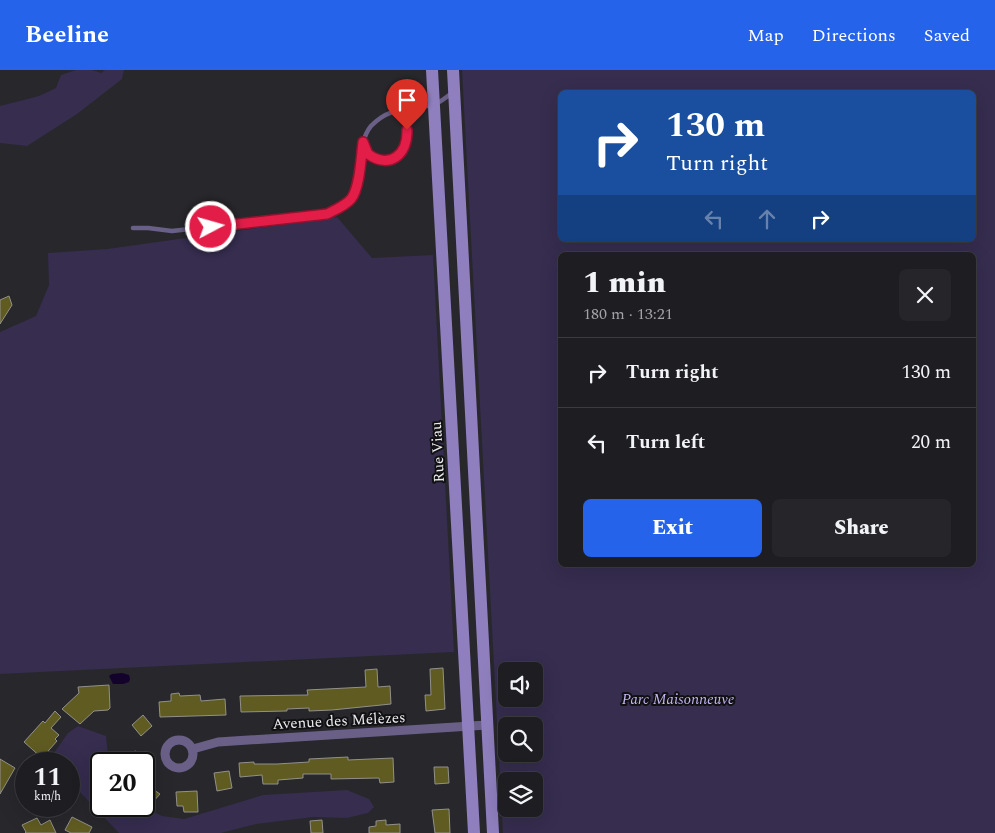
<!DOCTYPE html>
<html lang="en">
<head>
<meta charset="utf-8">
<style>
  :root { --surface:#1e1d21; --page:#26262a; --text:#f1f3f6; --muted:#a1a2a5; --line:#3c3b3f; --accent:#2563eb }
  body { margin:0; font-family:Spectral,serif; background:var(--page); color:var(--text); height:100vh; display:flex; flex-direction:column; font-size:19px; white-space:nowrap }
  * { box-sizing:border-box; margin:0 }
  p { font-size:16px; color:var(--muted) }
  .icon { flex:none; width:28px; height:28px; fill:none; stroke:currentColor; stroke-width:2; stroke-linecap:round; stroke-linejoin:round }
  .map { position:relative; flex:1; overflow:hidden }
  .drawer { position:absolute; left:558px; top:182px; width:418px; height:315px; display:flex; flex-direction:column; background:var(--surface); border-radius:8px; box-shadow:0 5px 20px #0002,0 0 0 1px var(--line) }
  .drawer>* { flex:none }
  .banner { position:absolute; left:558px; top:20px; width:418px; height:152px; border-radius:8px; box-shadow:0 5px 20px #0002,0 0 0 1px var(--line); background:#1a4fa0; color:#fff; overflow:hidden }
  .fabs { position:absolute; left:498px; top:592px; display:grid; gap:10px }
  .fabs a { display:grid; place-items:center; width:45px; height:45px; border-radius:8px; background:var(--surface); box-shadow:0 5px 20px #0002,0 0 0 1px var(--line); font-size:25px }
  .speed { position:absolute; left:15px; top:682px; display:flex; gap:10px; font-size:25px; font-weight:700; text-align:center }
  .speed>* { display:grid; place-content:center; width:65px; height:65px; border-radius:50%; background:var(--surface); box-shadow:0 5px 20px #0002,0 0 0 1px var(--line); line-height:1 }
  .speed small { font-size:12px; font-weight:400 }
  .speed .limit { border:2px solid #111; border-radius:8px; background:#fff; color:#111 }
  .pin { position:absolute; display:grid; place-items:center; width:42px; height:42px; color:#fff; margin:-51px -21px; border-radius:50% 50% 50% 0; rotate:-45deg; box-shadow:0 0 5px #0007 }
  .pin .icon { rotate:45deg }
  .me { position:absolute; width:55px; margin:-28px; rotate:84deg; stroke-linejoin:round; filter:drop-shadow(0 0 4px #0008) }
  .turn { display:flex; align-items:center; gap:18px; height:105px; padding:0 25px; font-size:22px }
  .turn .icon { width:65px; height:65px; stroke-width:2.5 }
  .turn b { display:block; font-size:35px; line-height:42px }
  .lanes { display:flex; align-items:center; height:48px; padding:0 25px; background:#0003; justify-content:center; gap:25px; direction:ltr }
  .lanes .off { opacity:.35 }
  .round { display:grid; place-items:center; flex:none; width:52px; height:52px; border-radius:8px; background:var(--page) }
  .headline { display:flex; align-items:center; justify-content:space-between; height:85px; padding:0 25px }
  h1 { font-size:30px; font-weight:800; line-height:38px }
  .cta { display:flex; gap:10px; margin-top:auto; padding:10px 25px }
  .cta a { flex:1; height:58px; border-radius:8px; background:var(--accent); color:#fff; font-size:20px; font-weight:800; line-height:58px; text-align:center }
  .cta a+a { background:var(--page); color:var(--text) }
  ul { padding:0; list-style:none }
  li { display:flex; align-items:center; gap:15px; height:70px; padding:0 25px; border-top:1px solid var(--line) }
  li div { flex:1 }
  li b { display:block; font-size:19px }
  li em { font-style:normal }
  header { display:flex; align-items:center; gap:30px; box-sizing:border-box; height:70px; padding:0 25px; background:var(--accent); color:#fff }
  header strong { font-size:24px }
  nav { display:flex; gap:28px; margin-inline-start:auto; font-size:18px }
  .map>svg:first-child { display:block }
  .green { fill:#362d4f; fill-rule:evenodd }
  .water { fill:#13032c }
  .building { fill:#5f5b21; stroke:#91918b }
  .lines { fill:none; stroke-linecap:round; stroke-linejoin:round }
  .service { stroke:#6a6087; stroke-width:4.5 }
  .minor { stroke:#6a6087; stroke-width:9 }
  .secondary { stroke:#8f7fbe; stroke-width:12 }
  .route-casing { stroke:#92132f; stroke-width:12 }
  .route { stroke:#e11d48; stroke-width:9 }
  .labels { text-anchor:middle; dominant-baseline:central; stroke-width:4; stroke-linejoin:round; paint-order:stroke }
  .street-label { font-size:15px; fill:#eeeef1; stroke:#111013 }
  .park-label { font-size:15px; font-style:italic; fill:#c4b6f3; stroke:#111013 }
</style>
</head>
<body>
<header>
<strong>Beeline</strong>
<nav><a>Map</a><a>Directions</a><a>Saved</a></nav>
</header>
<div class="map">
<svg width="995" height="763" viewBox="0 0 995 763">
  <rect width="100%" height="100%" fill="#28272c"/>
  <g class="green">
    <path d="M 76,0 L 92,0 L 101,3 L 105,0 L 124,0 L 122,9 L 77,44 L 27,76 L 0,73 L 0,36 L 39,26 L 56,18 L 61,5 Z"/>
    <path d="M 462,0 L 995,0 L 995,763 L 503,763 ZM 560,22 L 972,22 L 972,170 L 560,170 ZM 560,185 L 972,185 L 972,495 L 560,495 ZM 506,601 L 534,601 L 534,629 L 506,629 ZM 506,656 L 534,656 L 534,684 L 506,684 ZM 506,711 L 534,711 L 534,739 L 506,739 Z"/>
    <path d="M 337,147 L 372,188 L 433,185 L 454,582 L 0,604 L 0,262 L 36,246 L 49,215 L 48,183 L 107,179 Z"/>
    <path d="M 78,656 L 106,666 L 108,685 L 106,694 L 101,694 L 101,736 L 142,736 L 162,746 L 184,749 L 263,725 L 347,720 L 369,729 L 374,737 L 368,743 L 347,748 L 313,747 L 256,754 L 221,763 L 119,763 L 78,720 L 69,712 L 69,694 L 51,694 L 49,690 L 68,663 Z"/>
  </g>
  <path class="water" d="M 122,603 L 129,605 L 130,609 L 129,612 L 123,614 L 113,614 L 109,606 L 112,604 Z"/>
  <g class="building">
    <path d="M 9,226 L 12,235 L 0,254 L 0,230 Z"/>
    <path d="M 443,598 L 445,639 L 426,641 L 425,625 L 431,625 L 430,599 Z"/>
    <path d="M 377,599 L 378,617 L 390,616 L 391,634 L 332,640 L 309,641 L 309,638 L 287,639 L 287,641 L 241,642 L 240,626 L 308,625 L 307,620 L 366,617 L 365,600 Z"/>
    <path d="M 109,615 L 110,638 L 108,640 L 94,641 L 80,654 L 62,639 L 79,623 L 78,617 Z"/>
    <path d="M 179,623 L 180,626 L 200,625 L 201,631 L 225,629 L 226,645 L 160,647 L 159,632 L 171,631 L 171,624 Z"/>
    <path d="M 55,641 L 61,647 L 51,658 L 59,665 L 55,669 L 57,671 L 42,688 L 24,672 L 43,651 L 45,653 Z"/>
    <path d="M 143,645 L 152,656 L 141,666 L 132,655 Z"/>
    <path d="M 136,681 L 139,694 L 124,694 L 122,685 Z"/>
    <path d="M 348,687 L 348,690 L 393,688 L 394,712 L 380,713 L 379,708 L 331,709 L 331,704 L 303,704 L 303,708 L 278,710 L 278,714 L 263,714 L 262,705 L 240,707 L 239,693 L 254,692 L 254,694 L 277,694 L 309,692 L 309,689 Z"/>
    <path d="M 0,689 L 15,698 L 0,724 Z"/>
    <path d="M 434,697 L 448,697 L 449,713 L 435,714 Z"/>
    <path d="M 229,701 L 232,718 L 217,721 L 214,703 Z"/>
    <path d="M 144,708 L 156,718 L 154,720 L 160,724 L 152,733 L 144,727 Z"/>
    <path d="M 197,721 L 198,742 L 184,742 L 183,736 L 177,736 L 176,722 Z"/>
    <path d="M 449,739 L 450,763 L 435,763 L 432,740 Z"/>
    <path d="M 72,747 L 92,757 L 89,763 L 71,763 L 65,760 Z"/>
    <path d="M 37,748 L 41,755 L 50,750 L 56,763 L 25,763 L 26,762 L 22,755 Z"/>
    <path d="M 322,750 L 323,763 L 311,763 L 310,751 Z"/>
    <path d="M 386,750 L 386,755 L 400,754 L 400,763 L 369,763 L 369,757 L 376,756 L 376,751 Z"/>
  </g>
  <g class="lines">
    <g class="service">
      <path d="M 364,73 C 365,76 366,81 368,84 C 380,99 402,88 406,73 C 410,63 408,48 408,37"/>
      <path d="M 133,158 L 148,158 L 172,161 L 327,144 C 335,140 344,137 350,130 C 365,113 355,75 371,56 C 390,36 409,40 432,35 C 439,34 446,27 452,23"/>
    </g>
    <g class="minor">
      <circle cx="179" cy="684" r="14"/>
      <path d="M 193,679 L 218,672 L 487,655"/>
    </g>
    <g class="secondary">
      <path d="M 432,0 L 474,763"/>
      <path d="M 453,0 L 493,763"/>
    </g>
  </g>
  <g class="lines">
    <defs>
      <path id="route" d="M 211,157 L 327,144 C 335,140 345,136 351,129 C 360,118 361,87 363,72 L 368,84 C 390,100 408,84 407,60"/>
    </defs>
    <use href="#route" class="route-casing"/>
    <use href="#route" class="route"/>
  </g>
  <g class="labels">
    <g class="street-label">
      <text transform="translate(438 382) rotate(-93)">Rue Viau</text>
      <text transform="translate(339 651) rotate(-3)">Avenue des Mélèzes</text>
    </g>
    <g class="park-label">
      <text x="678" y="629">Parc Maisonneuve</text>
    </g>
  </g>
</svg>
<div class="fabs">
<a><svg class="icon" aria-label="sound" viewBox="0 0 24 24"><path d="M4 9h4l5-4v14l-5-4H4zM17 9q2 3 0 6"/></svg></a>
<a><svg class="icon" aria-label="search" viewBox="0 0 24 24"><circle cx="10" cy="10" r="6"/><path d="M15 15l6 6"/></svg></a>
<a><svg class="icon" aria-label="layers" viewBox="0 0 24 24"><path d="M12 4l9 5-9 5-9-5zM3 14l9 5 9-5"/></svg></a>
</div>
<div class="speed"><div>11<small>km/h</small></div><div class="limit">20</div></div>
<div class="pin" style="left:407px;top:60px;background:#d93025"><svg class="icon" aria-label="arrive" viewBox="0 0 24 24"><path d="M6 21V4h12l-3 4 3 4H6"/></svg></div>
<svg class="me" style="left:211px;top:157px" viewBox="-20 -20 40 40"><circle r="17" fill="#e11d48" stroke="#fff" stroke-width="3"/><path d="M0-11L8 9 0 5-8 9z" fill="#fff"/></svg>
<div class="banner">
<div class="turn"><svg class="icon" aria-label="right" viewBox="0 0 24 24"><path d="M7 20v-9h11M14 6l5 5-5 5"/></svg><div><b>130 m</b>Turn right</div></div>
<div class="lanes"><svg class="icon off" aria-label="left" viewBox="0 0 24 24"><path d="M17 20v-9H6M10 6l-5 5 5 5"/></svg><svg class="icon off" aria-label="ahead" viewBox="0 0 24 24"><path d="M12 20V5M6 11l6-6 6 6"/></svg><svg class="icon" aria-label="right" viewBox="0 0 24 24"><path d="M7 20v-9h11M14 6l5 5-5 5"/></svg></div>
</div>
<section class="drawer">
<div class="headline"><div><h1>1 min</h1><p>180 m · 13:21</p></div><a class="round"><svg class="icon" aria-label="close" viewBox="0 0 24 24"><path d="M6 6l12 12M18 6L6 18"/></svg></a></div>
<ul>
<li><svg class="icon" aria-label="right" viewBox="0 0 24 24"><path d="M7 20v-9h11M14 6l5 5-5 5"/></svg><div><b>Turn right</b></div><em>130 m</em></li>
<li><svg class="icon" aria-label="left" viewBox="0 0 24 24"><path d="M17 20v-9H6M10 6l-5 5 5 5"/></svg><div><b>Turn left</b></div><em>20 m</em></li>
</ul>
<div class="cta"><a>Exit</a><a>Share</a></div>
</section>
</div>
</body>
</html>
